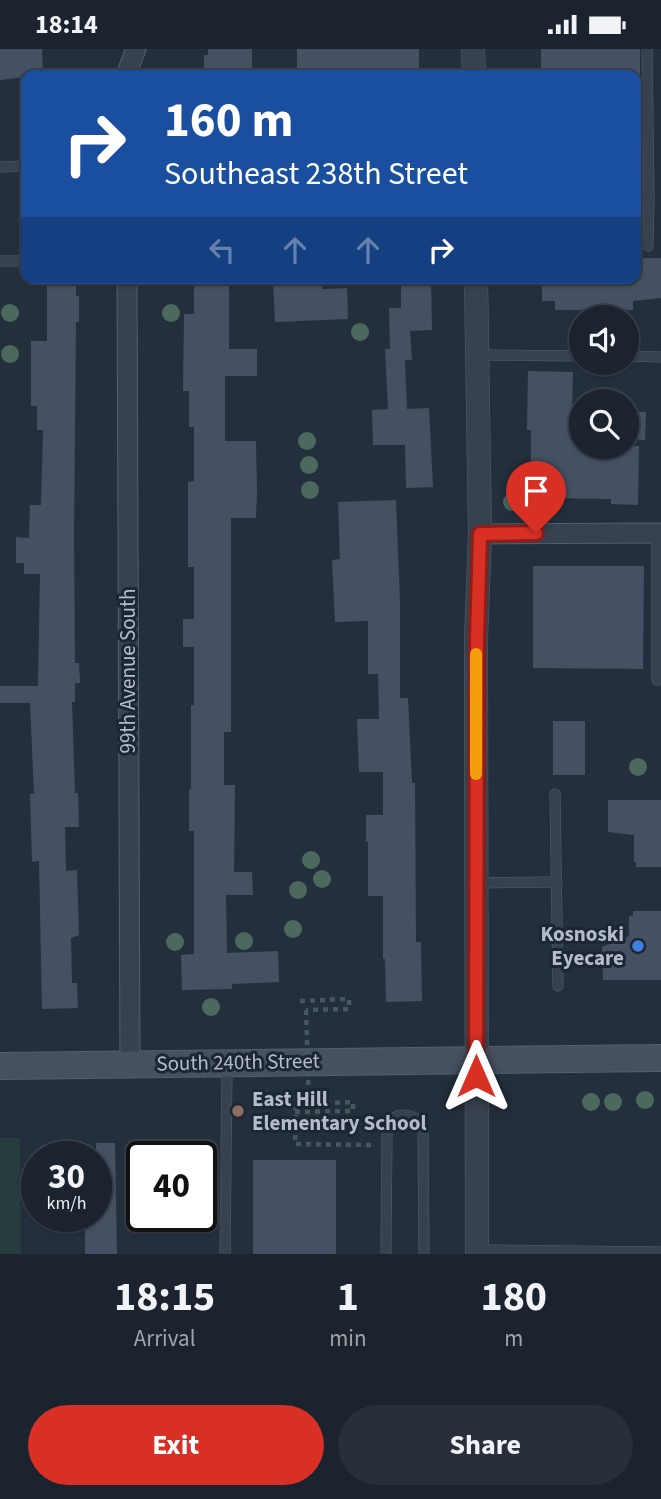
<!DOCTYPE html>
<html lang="en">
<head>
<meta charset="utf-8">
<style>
  :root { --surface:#1b232e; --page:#282f3a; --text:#f1f3f6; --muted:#a0a4aa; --line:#39404a; --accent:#d93025 }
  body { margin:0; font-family:"Source Sans 3",sans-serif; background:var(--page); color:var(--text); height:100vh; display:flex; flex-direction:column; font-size:26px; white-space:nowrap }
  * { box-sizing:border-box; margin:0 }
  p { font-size:23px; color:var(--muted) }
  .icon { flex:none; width:38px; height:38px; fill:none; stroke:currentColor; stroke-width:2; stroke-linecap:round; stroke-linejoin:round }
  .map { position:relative; height:1205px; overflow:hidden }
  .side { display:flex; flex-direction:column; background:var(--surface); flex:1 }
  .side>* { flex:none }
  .banner { position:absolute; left:21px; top:21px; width:620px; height:214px; border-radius:14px; box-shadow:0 2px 5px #0004,0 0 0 2px var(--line); background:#1a4fa0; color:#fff; overflow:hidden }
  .tools { position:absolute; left:569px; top:256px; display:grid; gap:14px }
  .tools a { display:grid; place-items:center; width:70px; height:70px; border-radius:50%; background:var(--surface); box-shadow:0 2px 5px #0004,0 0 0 2px var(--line); font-size:35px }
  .speed { position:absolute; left:21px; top:1092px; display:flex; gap:14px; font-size:35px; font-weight:700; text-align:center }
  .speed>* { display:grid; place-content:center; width:91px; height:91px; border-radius:50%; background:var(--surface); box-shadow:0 2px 5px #0004,0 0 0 2px var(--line); line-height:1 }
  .speed small { font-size:18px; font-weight:400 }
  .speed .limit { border:4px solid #111; border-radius:10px; background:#fff; color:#111 }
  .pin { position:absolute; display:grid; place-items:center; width:60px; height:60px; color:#fff; margin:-72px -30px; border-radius:50% 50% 50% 0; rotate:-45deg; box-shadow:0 0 7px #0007 }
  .pin .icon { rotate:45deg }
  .me { position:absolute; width:77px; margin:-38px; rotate:0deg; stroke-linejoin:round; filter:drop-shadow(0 0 5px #0008) }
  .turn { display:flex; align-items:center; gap:24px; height:147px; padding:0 28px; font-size:32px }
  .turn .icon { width:91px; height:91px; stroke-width:2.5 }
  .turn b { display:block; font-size:49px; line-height:60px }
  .lanes { display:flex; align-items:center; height:66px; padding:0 28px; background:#0003; justify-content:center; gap:35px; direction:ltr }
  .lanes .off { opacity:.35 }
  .eta { display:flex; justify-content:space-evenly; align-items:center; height:119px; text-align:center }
  .eta b { font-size:42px; font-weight:700; line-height:49px }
  .button { display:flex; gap:14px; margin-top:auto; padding:14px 28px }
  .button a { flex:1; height:80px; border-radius:42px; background:var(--accent); color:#fff; font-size:28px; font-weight:700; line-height:80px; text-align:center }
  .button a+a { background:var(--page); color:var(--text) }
  .status { display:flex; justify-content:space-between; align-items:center; height:49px; padding:0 35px; background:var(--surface); direction:ltr }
  .status svg { height:19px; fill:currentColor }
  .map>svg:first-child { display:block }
  .green { fill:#263c3f }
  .building { fill:#455162 }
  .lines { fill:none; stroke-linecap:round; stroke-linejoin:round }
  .service-casing { stroke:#565f6c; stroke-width:11 }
  .minor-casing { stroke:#565f6c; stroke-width:21 }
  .tertiary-casing { stroke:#565f6c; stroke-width:24 }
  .secondary-casing { stroke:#565f6c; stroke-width:28 }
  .path { stroke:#44595c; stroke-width:4.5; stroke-dasharray:5 5; stroke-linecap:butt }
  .service { stroke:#38414e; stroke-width:10 }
  .minor { stroke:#38414e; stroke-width:19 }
  .tertiary { stroke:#38414e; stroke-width:23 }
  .secondary { stroke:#465061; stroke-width:26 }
  .path-bridge { stroke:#44595c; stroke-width:4.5; stroke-dasharray:5 5; stroke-linecap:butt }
  .tree { fill:#4b6a5d }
  .route-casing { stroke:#8d1f18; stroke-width:18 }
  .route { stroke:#d93025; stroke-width:12 }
  .slow { stroke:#f59e0b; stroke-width:12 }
  .shop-dot { fill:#3f7fe0; stroke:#1d2633; stroke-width:2.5 }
  .education-dot { fill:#8d6e63; stroke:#1d2633; stroke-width:2.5 }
  .labels { text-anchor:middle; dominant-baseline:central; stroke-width:6; stroke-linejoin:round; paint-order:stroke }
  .street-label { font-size:21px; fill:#b4bcc9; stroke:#1d2633 }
  .poi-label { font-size:21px; font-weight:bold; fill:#b4bcc9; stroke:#1d2633; text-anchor:end }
</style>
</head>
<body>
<div class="status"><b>18:14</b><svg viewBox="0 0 49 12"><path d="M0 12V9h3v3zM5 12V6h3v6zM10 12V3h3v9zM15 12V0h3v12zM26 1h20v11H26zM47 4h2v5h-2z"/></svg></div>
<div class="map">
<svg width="661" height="1205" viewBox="0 0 661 1205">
  <rect width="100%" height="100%" fill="#242f3e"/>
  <path class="green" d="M 0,1089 L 20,1089 L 21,1205 L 0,1205 Z"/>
  <g class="building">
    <path d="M 0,0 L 42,0 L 43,26 L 0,31 Z"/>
    <path d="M 208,0 L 252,0 L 252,26 L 204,26 L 204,6 L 208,6 Z"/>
    <rect x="297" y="0" width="122" height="26"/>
    <rect x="541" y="0" width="99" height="26"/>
    <path d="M 635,209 L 661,209 L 661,249 L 633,252 L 633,261 L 555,261 L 555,252 L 542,252 L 542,229 L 635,229 Z"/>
    <path d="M 194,229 L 229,229 L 229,300 L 257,300 L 257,327 L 225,327 L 225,392 L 256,392 L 257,443 L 256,469 L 231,469 L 231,683 L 224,683 L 224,736 L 235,736 L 234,823 L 252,823 L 253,846 L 226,846 L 227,904 L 278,902 L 279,933 L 232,935 L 232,940 L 182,941 L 181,906 L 194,905 L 194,782 L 189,782 L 189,740 L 191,740 L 191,656 L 194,656 L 194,598 L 183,598 L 183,570 L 194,570 L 194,518 L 188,518 L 188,433 L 194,432 L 194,378 L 189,378 L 189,342 L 183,342 L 184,265 L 194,265 Z"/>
    <path d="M 401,229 L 431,229 L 432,281 L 410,282 L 412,311 L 405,311 L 407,360 L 429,359 L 433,438 L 406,439 L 405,396 L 373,396 L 372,361 L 388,360 L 385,300 L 390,300 L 389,259 L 401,259 Z"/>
    <path d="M 302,231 L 302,237 L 322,236 L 322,240 L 347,239 L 348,270 L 275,273 L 273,232 Z"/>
    <path d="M 47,232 L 76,232 L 76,247 L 79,247 L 79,273 L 76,273 L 74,489 L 75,614 L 79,614 L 80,634 L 75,634 L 75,653 L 72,653 L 75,744 L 78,744 L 79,778 L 65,778 L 66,822 L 77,821 L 79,886 L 71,889 L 72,934 L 77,934 L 78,959 L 42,960 L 39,812 L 32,813 L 30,745 L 34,745 L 30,654 L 0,654 L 0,637 L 38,637 L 40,525 L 24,525 L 24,514 L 16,514 L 16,488 L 29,489 L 30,456 L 41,456 L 43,381 L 37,381 L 37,357 L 31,357 L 31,292 L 47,292 Z"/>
    <path d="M 528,322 L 573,323 L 572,361 L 581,361 L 581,397 L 639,397 L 638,456 L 611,455 L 611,450 L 538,449 L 538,436 L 531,436 L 531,381 L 527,381 Z"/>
    <path d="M 626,363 L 646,363 L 645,391 L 626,390 Z"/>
    <path d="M 396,451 L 400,552 L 400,649 L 408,649 L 412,734 L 415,734 L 416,893 L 421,893 L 422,952 L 386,953 L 385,910 L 383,910 L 383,847 L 368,847 L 368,793 L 366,793 L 366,766 L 383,766 L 383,723 L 359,723 L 357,670 L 379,670 L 378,625 L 368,625 L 368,572 L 335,573 L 332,511 L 340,510 L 338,453 Z"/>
    <path d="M 533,517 L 644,517 L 643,620 L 533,619 Z"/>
    <rect x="553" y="672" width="32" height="54"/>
    <path d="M 608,751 L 661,751 L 661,818 L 636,818 L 636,813 L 634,813 L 634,786 L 608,783 Z"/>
    <path d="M 633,862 L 661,862 L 661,931 L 603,931 L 602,898 L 629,887 L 629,867 L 633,867 Z"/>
    <path d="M 96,1094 L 115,1094 L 117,1205 L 85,1205 L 85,1167 L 96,1167 Z"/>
    <rect x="253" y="1111" width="83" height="94"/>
  </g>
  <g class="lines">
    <defs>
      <g id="service">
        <path d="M 0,118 L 26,117"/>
        <path d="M 635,148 L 649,148 L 647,0"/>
        <path d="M 648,197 L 649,148"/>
        <path d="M 0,212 L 26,212"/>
        <path d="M 478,306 L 581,307"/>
        <path d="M 626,307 L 661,308"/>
        <path d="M 657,484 L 657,631"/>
        <path d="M 555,745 L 558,937"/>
        <path d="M 476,834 L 557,833"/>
        <path d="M 477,1201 L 661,1203"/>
        <path d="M 225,1205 L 227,1017"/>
        <path d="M 386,1205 L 387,1079 C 393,1062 408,1064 421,1072 L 423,1080 L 424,1205"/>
      </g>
      <g id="minor">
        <path d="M 126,26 L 136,0"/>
        <path d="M 127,229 L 130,1015"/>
        <path d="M 480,485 L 661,484"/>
      </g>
      <g id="tertiary">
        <path d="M 473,0 L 474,26"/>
        <path d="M 476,229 L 480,485 L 476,590 L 477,1205"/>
      </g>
      <path id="secondary" d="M 0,1017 L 661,1009"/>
    </defs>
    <use href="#service" class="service-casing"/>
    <use href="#minor" class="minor-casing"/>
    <use href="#tertiary" class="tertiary-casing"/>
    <use href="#secondary" class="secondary-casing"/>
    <g class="path">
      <path d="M 300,952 L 349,950 L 349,960 L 306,961"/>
      <path d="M 296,1046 L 295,1095 L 372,1096"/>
      <path d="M 295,1063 L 353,1062 L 353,1053 L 309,1055"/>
    </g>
    <use href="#service" class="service"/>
    <use href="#minor" class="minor"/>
    <use href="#tertiary" class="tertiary"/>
    <use href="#secondary" class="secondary"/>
    <path class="path-bridge" d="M 306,961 L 309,1055"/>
  </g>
  <g class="tree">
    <circle cx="10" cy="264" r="9"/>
    <circle cx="171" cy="264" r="9"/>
    <circle cx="360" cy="283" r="9"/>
    <circle cx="10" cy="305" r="9"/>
    <circle cx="307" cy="392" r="9"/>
    <circle cx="309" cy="416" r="9"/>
    <circle cx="310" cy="441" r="9"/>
    <circle cx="512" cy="453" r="9"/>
    <circle cx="638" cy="718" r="9"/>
    <circle cx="311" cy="811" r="9"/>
    <circle cx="322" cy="830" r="9"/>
    <circle cx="298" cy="841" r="9"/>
    <circle cx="293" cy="880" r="9"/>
    <circle cx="244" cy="892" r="9"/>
    <circle cx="175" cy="893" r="9"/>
    <circle cx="211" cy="958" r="9"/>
    <circle cx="645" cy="1051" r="9"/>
    <circle cx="591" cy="1053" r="9"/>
    <circle cx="613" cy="1053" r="9"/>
  </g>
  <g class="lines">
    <defs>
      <path id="route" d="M 476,1027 L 477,590 L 480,485 L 536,484"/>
    </defs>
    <use href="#route" class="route-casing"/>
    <use href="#route" class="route"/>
    <path class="slow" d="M 476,725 L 476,605"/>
  </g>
  <circle class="shop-dot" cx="638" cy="897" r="7"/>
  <circle class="education-dot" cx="238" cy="1062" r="7"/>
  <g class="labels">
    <g class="street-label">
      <text transform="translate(128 622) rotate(-90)">99th Avenue South</text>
      <text transform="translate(238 1013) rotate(-1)">South 240th Street</text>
    </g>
    <g class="poi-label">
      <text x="624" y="885">Kosnoski<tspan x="624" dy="24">Eyecare</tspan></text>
      <text x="252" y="1050" text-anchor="start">East Hill<tspan x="252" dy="24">Elementary School</tspan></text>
    </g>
  </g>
</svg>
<div class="tools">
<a><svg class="icon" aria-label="sound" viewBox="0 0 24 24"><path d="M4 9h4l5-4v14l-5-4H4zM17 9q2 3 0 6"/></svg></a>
<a><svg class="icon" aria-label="search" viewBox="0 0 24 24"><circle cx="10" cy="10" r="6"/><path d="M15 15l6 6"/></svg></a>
</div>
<div class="speed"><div>30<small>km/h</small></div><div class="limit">40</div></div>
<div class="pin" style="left:536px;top:484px;background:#d93025"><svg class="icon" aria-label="arrive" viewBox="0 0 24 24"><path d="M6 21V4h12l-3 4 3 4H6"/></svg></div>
<svg class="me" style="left:476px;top:1027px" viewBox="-20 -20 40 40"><path d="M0-17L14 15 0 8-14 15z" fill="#d93025" stroke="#fff" stroke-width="4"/></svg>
<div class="banner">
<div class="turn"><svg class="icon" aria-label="right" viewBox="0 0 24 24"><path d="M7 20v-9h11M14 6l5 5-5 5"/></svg><div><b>160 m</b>Southeast 238th Street</div></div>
<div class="lanes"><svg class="icon off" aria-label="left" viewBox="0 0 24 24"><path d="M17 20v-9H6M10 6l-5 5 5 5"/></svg><svg class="icon off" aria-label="ahead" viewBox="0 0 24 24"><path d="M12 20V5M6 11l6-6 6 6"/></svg><svg class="icon off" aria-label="ahead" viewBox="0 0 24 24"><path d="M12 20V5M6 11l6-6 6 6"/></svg><svg class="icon" aria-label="right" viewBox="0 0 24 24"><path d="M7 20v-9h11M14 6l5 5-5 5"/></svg></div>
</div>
</div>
<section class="side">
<div class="eta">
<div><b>18:15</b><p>Arrival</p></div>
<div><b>1</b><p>min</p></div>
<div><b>180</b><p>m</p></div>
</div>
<div class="button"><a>Exit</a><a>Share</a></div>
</section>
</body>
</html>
